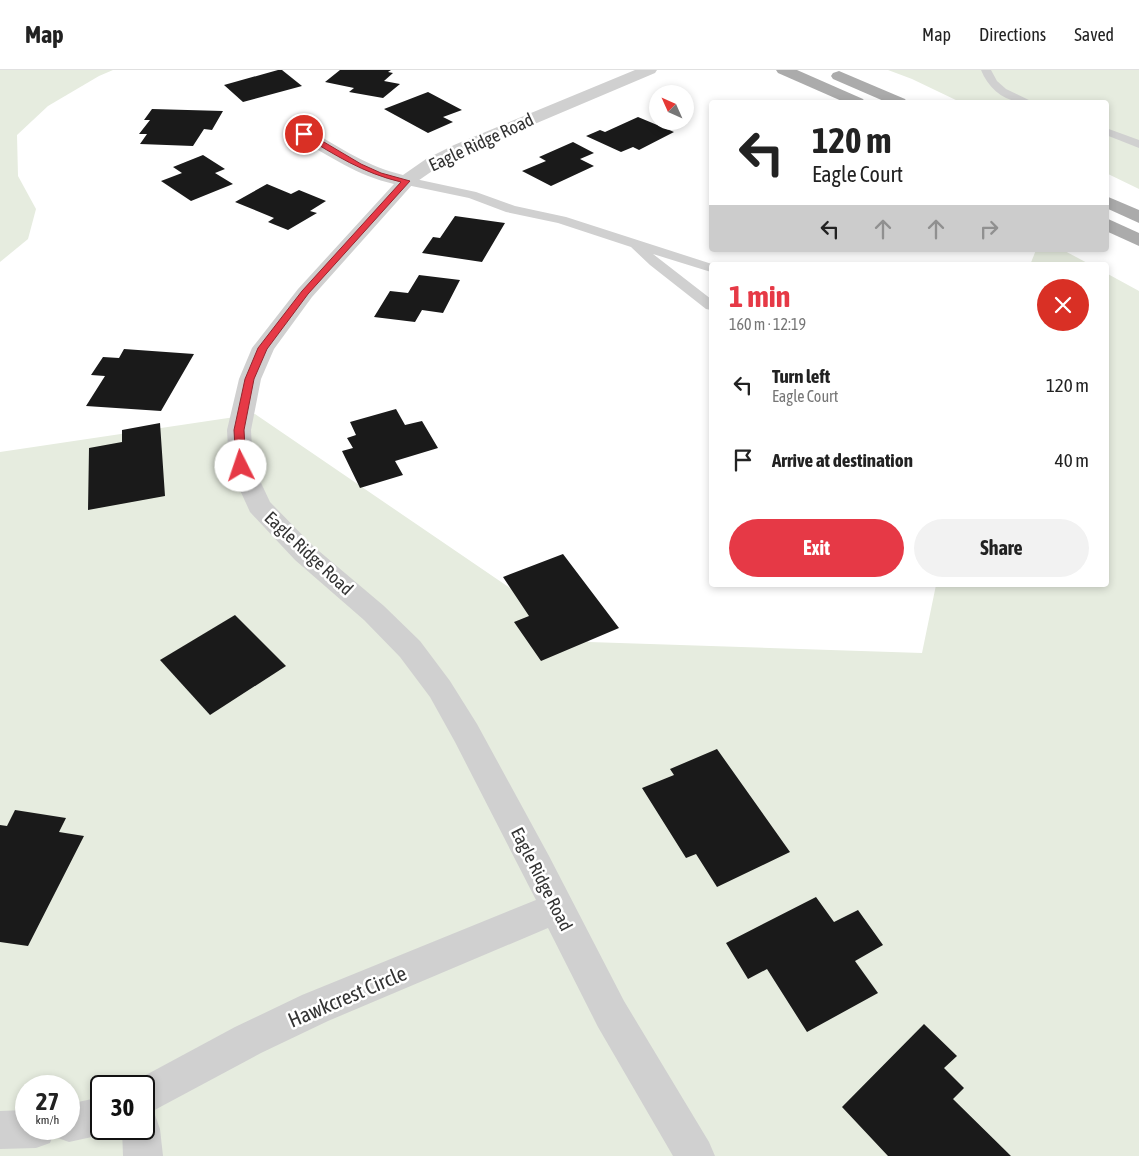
<!DOCTYPE html>
<html lang="en">
<head>
<meta charset="utf-8">
<style>
  :root { --surface:#fff; --page:#f2f2f2; --text:#222; --muted:#767676; --line:#e0e0e0; --accent:#e63946 }
  body { margin:0; font-family:"Asap Condensed",sans-serif; background:var(--page); color:var(--text); height:100vh; display:flex; flex-direction:column; font-size:19px; white-space:nowrap }
  * { box-sizing:border-box; margin:0 }
  p { font-size:16px; color:var(--muted) }
  .icon { flex:none; width:28px; height:28px; fill:none; stroke:currentColor; stroke-width:2; stroke-linecap:round; stroke-linejoin:round }
  .map { position:relative; flex:1; overflow:hidden }
  .sheet { position:absolute; left:709px; top:192px; width:400px; height:325px; display:flex; flex-direction:column; background:var(--surface); border-radius:5px; box-shadow:0 2px 8px #0003 }
  .sheet>* { flex:none }
  .hud { position:absolute; left:709px; top:30px; width:400px; height:152px; border-radius:5px; box-shadow:0 2px 8px #0003; background:#fff; color:var(--text); overflow:hidden }
  .needle { width:32px; rotate:315deg }
  .tools { position:absolute; left:649px; top:15px; display:grid; gap:10px }
  .tools a { display:grid; place-items:center; width:45px; height:45px; border-radius:50%; background:var(--surface); box-shadow:0 2px 8px #0003; font-size:25px }
  .speed { position:absolute; left:15px; top:1005px; display:flex; gap:10px; font-size:25px; font-weight:700; text-align:center }
  .speed>* { display:grid; place-content:center; width:65px; height:65px; border-radius:50%; background:var(--surface); box-shadow:0 2px 8px #0003; line-height:1 }
  .speed small { font-size:12px; font-weight:400 }
  .speed .limit { border:2px solid #111; border-radius:8px; background:#fff; color:#111 }
  .pin { position:absolute; display:grid; place-items:center; width:42px; height:42px; color:#fff; margin:-21px; border:2px solid #fff; border-radius:50%; box-shadow:0 1px 5px #0007 }
  .me { position:absolute; width:55px; margin:-28px; rotate:356deg; stroke-linejoin:round; filter:drop-shadow(0 0 4px #0008) }
  .turn { display:flex; align-items:center; gap:18px; height:105px; padding:0 20px; font-size:22px }
  .turn .icon { width:65px; height:65px; stroke-width:2.5 }
  .turn b { display:block; font-size:35px; line-height:42px }
  .lanes { display:flex; align-items:center; height:48px; padding:0 20px; background:#0003; justify-content:center; gap:25px; direction:ltr }
  .lanes .off { opacity:.35 }
  .round { display:grid; place-items:center; flex:none; width:52px; height:52px; border-radius:26px; background:var(--page) }
  .head { display:flex; align-items:center; justify-content:space-between; height:85px; padding:0 20px }
  h1 { font-size:30px; font-weight:700; line-height:38px; color:var(--accent) }
  .cta { display:flex; gap:10px; margin-top:auto; padding:10px 20px }
  .cta a { flex:1; height:58px; border-radius:30px; background:var(--accent); color:#fff; font-size:20px; font-weight:700; line-height:58px; text-align:center }
  .cta a+a { background:var(--page); color:var(--text) }
  ul { padding:0; list-style:none }
  li { display:flex; align-items:center; gap:15px; height:75px; padding:0 20px }
  li div { flex:1 }
  li b { display:block; font-size:19px }
  li em { font-style:normal }
  header { display:flex; align-items:center; gap:30px; box-sizing:border-box; height:70px; padding:0 25px; background:var(--surface); border-bottom:1px solid var(--line) }
  header strong { font-size:24px }
  nav { display:flex; gap:28px; margin-inline-start:auto; font-size:18px }
  .map>svg:first-child { display:block }
  .green { fill:#e6ecdf; fill-rule:evenodd }
  .building { fill:#1a1a1a }
  .lines { fill:none; stroke-linecap:round; stroke-linejoin:round }
  .lane { fill:#d0d0d0; fill-rule:evenodd }
  .street { fill:#d0d0d0; fill-rule:evenodd }
  .primary { fill:#ababab; fill-rule:evenodd }
  .route { fill:#e63946; stroke:#96252e }
  .labels { text-anchor:middle; dominant-baseline:central; stroke-width:5; stroke-linejoin:round; paint-order:stroke }
  .street-label { font-size:18px; fill:#333; stroke:#fff }
  .near-street-label { font-size:21px; fill:#333; stroke:#fff }
</style>
</head>
<body>
<header>
<strong>Map</strong>
<nav><a>Map</a><a>Directions</a><a>Saved</a></nav>
</header>
<div class="map">
<svg width="1139" height="1086" viewBox="0 0 1139 1086">
  <rect width="100%" height="100%" fill="#fff"/>
  <g class="green">
    <path d="M 0,0 L 113,0 L 99,6 L 48,36 L 17,65 L 18,106 L 36,139 L 28,169 L 0,192 Z"/>
    <path d="M 888,0 L 1139,0 L 1139,119 L 1106,103 L 1106,32 L 960,32 L 912,9 Z"/>
    <path d="M 1036,180 L 1063,180 L 1091,195 L 1030,195 Z"/>
    <path d="M 1106,203 L 1139,221 L 1139,1086 L 0,1086 L 0,382 L 255,344 L 589,572 L 922,583 L 936,515 L 1106,515 ZM 26,1016 L 69,1016 L 69,1059 L 26,1059 ZM 101,1016 L 144,1016 L 144,1059 L 101,1059 Z"/>
  </g>
  <g class="building">
    <path d="M 278,0 L 282,0 L 302,16 L 243,32 L 224,15 Z"/>
    <path d="M 340,0 L 391,0 L 388,2 L 393,3 L 384,11 L 400,14 L 383,28 L 349,22 L 354,18 L 325,12 Z"/>
    <path d="M 428,22 L 462,40 L 443,47 L 453,52 L 428,63 L 384,39 Z"/>
    <path d="M 152,39 L 223,41 L 212,60 L 204,59 L 193,76 L 140,74 L 147,64 L 139,64 L 150,50 L 144,50 Z"/>
    <path d="M 638,47 L 674,62 L 639,80 L 633,77 L 621,82 L 586,66 L 600,60 L 605,62 Z"/>
    <path d="M 573,72 L 594,83 L 580,89 L 594,96 L 551,116 L 522,101 L 546,91 L 539,87 Z"/>
    <path d="M 203,85 L 225,99 L 215,103 L 233,114 L 191,131 L 161,111 L 182,103 L 173,97 Z"/>
    <path d="M 267,114 L 291,124 L 299,120 L 326,131 L 310,141 L 317,143 L 288,160 L 268,152 L 274,148 L 235,132 Z"/>
    <path d="M 455,146 L 505,153 L 482,192 L 422,183 L 433,167 L 440,168 Z"/>
    <path d="M 419,205 L 460,210 L 443,243 L 422,240 L 415,252 L 374,247 L 390,221 L 408,223 Z"/>
    <path d="M 124,279 L 194,284 L 161,341 L 86,336 L 105,306 L 91,305 L 103,287 L 119,288 Z"/>
    <path d="M 396,339 L 405,355 L 422,351 L 438,378 L 395,391 L 403,405 L 360,418 L 342,381 L 353,378 L 347,368 L 356,365 L 350,352 Z"/>
    <path d="M 160,353 L 165,426 L 88,440 L 89,378 L 122,372 L 122,360 Z"/>
    <path d="M 563,484 L 619,558 L 541,591 L 514,552 L 529,546 L 503,507 Z"/>
    <path d="M 235,545 L 286,596 L 210,645 L 160,590 Z"/>
    <path d="M 717,679 L 790,782 L 717,817 L 696,784 L 686,788 L 642,718 L 674,705 L 670,699 Z"/>
    <path d="M 15,740 L 66,748 L 59,762 L 84,766 L 28,876 L 0,872 L 0,755 L 7,756 Z"/>
    <path d="M 816,827 L 834,852 L 858,840 L 883,875 L 855,891 L 878,923 L 807,962 L 767,899 L 748,909 L 726,873 Z"/>
    <path d="M 924,954 L 957,986 L 944,998 L 964,1018 L 953,1029 L 1011,1086 L 888,1086 L 842,1037 Z"/>
  </g>
  <g class="lines">
    <g class="lane">
      <path d="M 981,0 L 991,0 L 997,11 L 1006,19 L 1033,32 C 1009,35 990,22 981,0 Z"/>
      <path d="M 1106,58 L 1139,70 L 1139,78 L 1106,65 Z"/>
      <path d="M 406,107 L 476,122 L 515,136 L 566,147 L 715,195 L 711,195 L 711,202 L 653,184 L 711,229 L 711,240 L 706,239 L 650,195 L 631,177 L 558,153 L 506,142 L 469,128 L 402,114 L 400,111 L 402,108 Z"/>
    </g>
    <g class="street">
      <path d="M 635,0 L 657,0 L 655,3 L 466,83 L 438,97 L 412,115 L 312,227 L 274,279 L 261,309 L 251,360 L 253,396 L 270,432 L 313,476 L 384,536 L 420,571 L 450,611 L 477,654 L 549,786 L 624,931 L 709,1072 L 715,1086 L 673,1086 L 598,957 L 548,858 L 328,951 L 261,983 L 149,1043 L 155,1045 L 160,1059 L 163,1086 L 123,1086 L 122,1059 L 144,1059 L 144,1016 L 129,1016 L 131,1013 L 235,957 L 302,925 L 536,830 L 455,672 L 430,627 L 400,587 L 364,550 L 295,490 L 250,442 L 229,396 L 227,360 L 239,309 L 252,278 L 298,219 L 394,114 C 358,106 329,86 298,68 L 295,64 L 298,60 L 304,59 L 310,60 C 340,78 369,97 403,105 L 426,89 L 454,75 Z"/>
      <path d="M 101,1027 L 101,1059 L 115,1060 L 101,1065 L 69,1072 L 55,1067 L 54,1063 L 50,1073 L 36,1078 L 0,1079 L 0,1041 L 26,1040 L 26,1059 L 69,1059 L 69,1034 Z"/>
    </g>
    <g class="primary">
      <path d="M 776,0 L 797,0 L 863,29 L 865,32 L 844,32 L 778,3 Z"/>
      <path d="M 839,1 L 905,29 L 907,32 L 886,32 L 833,9 L 831,6 L 833,3 Z"/>
      <path d="M 1106,126 L 1139,140 L 1139,153 L 1106,138 Z"/>
      <path d="M 1106,148 L 1139,163 L 1139,176 L 1106,161 Z"/>
    </g>
  </g>
  <path class="route" d="M 302,62 L 307,62 L 361,94 L 381,103 L 410,111 L 308,224 L 267,279 L 254,309 L 244,360 L 246,396 L 241,400 L 236,396 L 234,360 L 245,309 L 258,278 L 302,221 L 401,112 C 363,103 335,85 302,65 Z"/>
  <g class="labels">
    <g class="street-label">
      <text transform="translate(481 72) rotate(-25)">Eagle Ridge Road</text>
      <text transform="translate(309 483) rotate(43)">Eagle Ridge Road</text>
      <text transform="translate(542 809) rotate(63)">Eagle Ridge Road</text>
    </g>
    <g class="near-street-label">
      <text transform="translate(347 926) rotate(-23)">Hawkcrest Circle</text>
    </g>
  </g>
</svg>
<div class="tools">
<a><svg class="needle" viewBox="-14 -14 28 28"><path d="M0-13l5 13h-10z" fill="#e53935"/><path d="M0 13l5-13h-10z" fill="#767676"/></svg></a>
</div>
<div class="speed"><div>27<small>km/h</small></div><div class="limit">30</div></div>
<div class="pin" style="left:304px;top:64px;background:#d93025"><svg class="icon" aria-label="arrive" viewBox="0 0 24 24"><path d="M6 21V4h12l-3 4 3 4H6"/></svg></div>
<svg class="me" style="left:241px;top:396px" viewBox="-20 -20 40 40"><circle r="19" fill="#fff"/><path d="M0-13L10 11 0 6-10 11z" fill="#e63946"/></svg>
<div class="hud">
<div class="turn"><svg class="icon" aria-label="left" viewBox="0 0 24 24"><path d="M17 20v-9H6M10 6l-5 5 5 5"/></svg><div><b>120 m</b>Eagle Court</div></div>
<div class="lanes"><svg class="icon" aria-label="left" viewBox="0 0 24 24"><path d="M17 20v-9H6M10 6l-5 5 5 5"/></svg><svg class="icon off" aria-label="ahead" viewBox="0 0 24 24"><path d="M12 20V5M6 11l6-6 6 6"/></svg><svg class="icon off" aria-label="ahead" viewBox="0 0 24 24"><path d="M12 20V5M6 11l6-6 6 6"/></svg><svg class="icon off" aria-label="right" viewBox="0 0 24 24"><path d="M7 20v-9h11M14 6l5 5-5 5"/></svg></div>
</div>
<section class="sheet">
<div class="head"><div><h1>1 min</h1><p>160 m · 12:19</p></div><a class="round" style="background:#d93025;color:#fff"><svg class="icon" aria-label="close" viewBox="0 0 24 24"><path d="M6 6l12 12M18 6L6 18"/></svg></a></div>
<ul>
<li><svg class="icon" aria-label="left" viewBox="0 0 24 24"><path d="M17 20v-9H6M10 6l-5 5 5 5"/></svg><div><b>Turn left</b><p>Eagle Court</p></div><em>120 m</em></li>
<li><svg class="icon" aria-label="arrive" viewBox="0 0 24 24"><path d="M6 21V4h12l-3 4 3 4H6"/></svg><div><b>Arrive at destination</b></div><em>40 m</em></li>
</ul>
<div class="cta"><a>Exit</a><a>Share</a></div>
</section>
</div>
</body>
</html>
